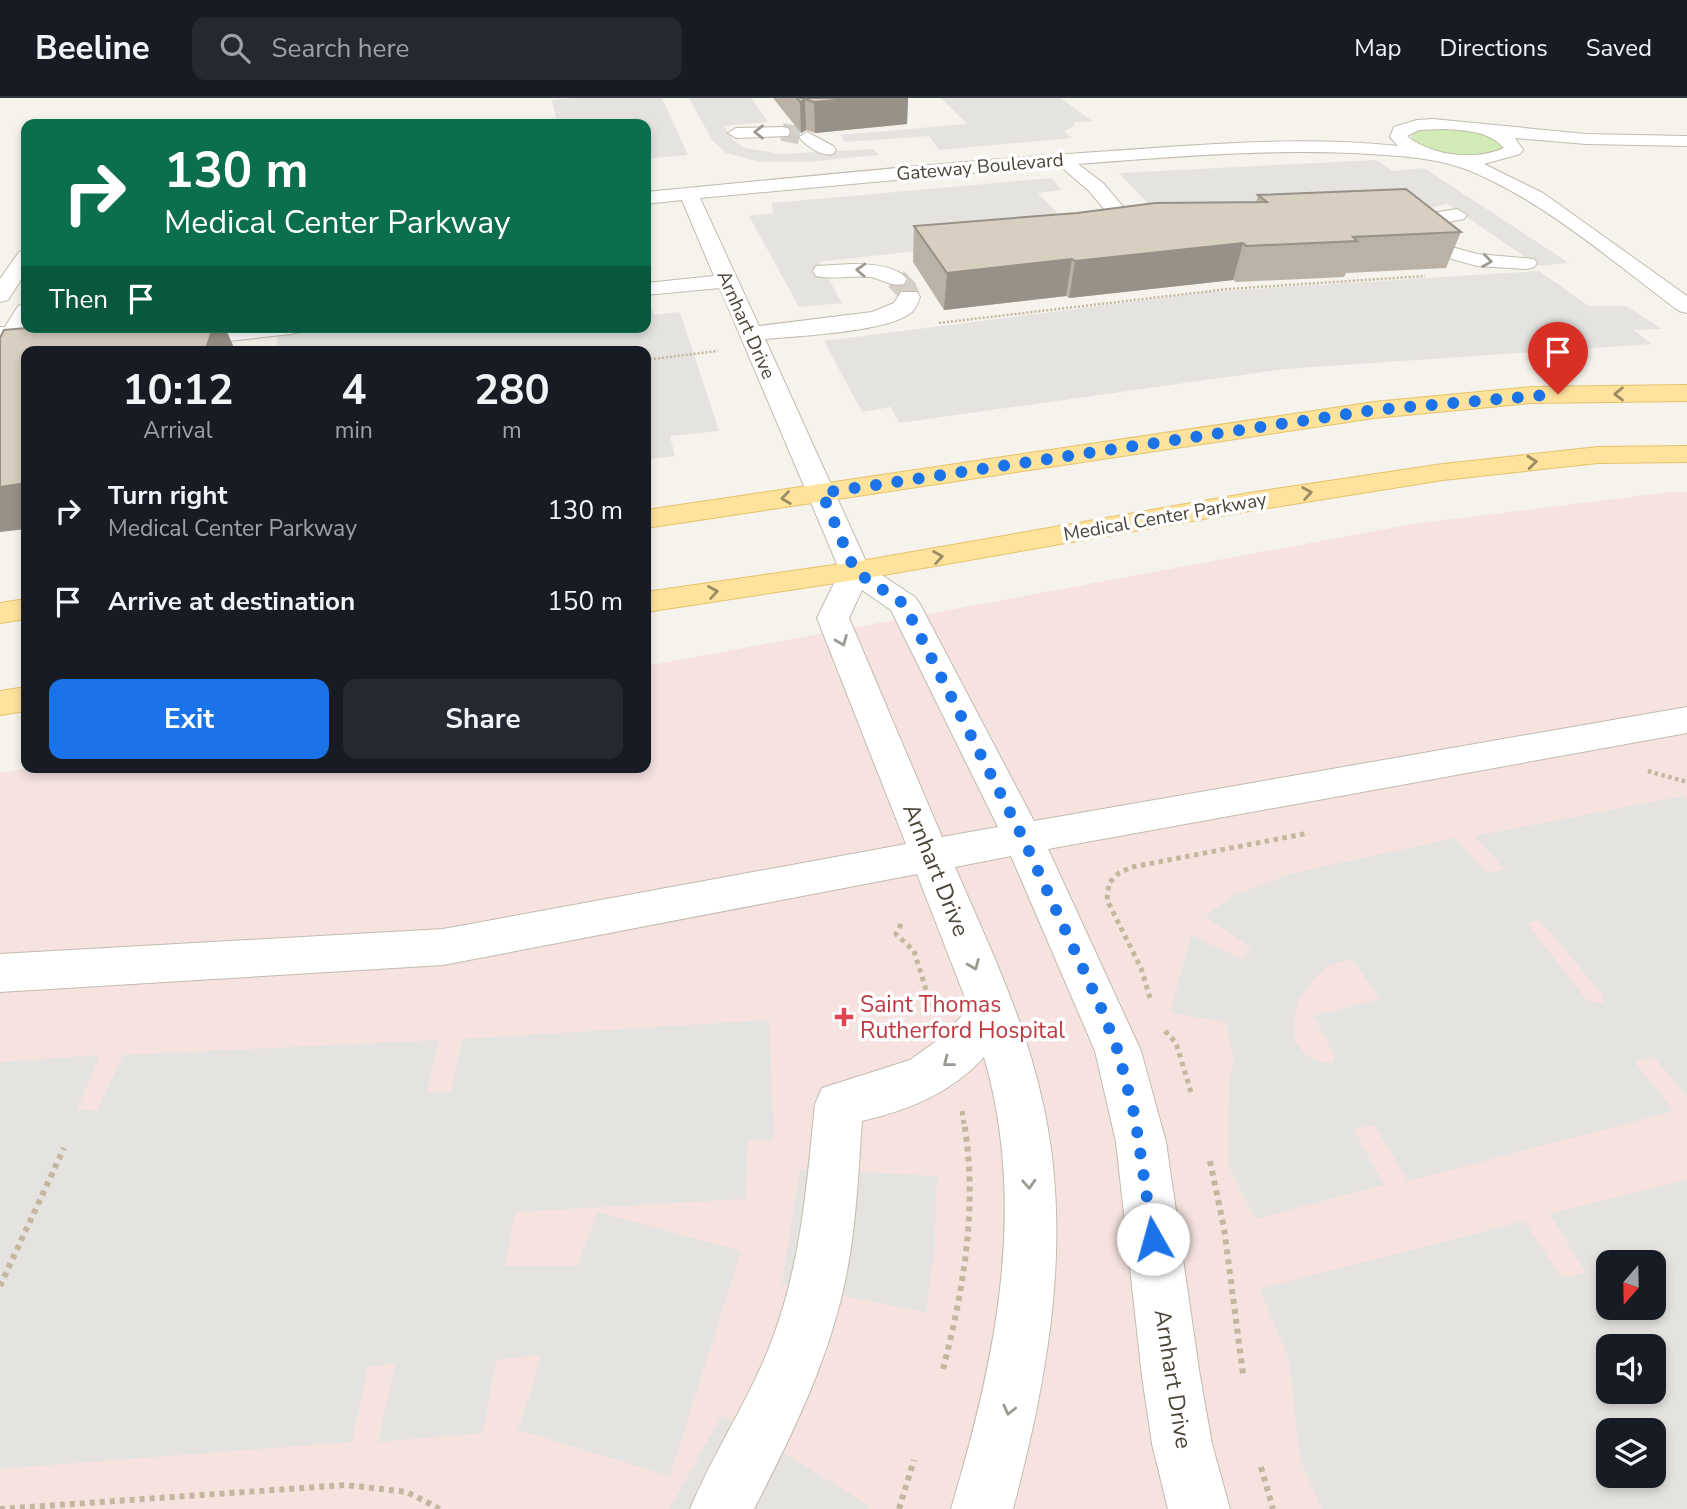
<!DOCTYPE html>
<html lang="en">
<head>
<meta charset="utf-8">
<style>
  :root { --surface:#171b24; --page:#242831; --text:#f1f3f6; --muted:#9ea1a6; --line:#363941; --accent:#1a73e8 }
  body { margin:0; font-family:"Nunito Sans",sans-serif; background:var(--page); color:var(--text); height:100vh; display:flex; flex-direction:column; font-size:26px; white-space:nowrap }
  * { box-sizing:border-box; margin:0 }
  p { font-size:23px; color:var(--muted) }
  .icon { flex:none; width:38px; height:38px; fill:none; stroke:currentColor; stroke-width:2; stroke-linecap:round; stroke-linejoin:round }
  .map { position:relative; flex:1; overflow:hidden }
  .drawer { position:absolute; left:21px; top:248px; width:630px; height:427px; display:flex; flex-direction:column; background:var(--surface); border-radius:14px; box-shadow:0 4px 10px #0003 }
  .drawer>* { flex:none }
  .top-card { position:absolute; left:21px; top:21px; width:630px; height:214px; border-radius:14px; box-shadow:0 4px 10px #0003; background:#0b6e4f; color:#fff; overflow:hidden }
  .needle { width:46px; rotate:200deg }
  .fabs { position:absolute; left:1596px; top:1152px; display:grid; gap:14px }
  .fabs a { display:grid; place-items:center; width:70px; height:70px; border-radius:14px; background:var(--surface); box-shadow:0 4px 10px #0003; font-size:35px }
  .pin { position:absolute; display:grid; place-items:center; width:60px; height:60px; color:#fff; margin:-72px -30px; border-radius:50% 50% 50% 0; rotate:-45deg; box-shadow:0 0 7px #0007 }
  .pin .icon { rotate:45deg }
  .me { position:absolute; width:77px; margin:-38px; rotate:353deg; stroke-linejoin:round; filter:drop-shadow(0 0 5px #0008) }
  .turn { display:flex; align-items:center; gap:24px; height:147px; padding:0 28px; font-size:32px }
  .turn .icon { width:91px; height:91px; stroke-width:2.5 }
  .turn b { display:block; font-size:49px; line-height:60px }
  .then { display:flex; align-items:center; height:66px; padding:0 28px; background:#0003; gap:14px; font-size:26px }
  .eta { display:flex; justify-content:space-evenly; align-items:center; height:119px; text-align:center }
  .eta b { font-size:42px; font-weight:700; line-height:49px }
  .button { display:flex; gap:14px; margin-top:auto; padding:14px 28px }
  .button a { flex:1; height:80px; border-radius:14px; background:var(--accent); color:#fff; font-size:28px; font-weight:700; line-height:80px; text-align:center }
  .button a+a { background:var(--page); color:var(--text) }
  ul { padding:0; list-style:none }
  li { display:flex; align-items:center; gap:21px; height:91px; padding:0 28px }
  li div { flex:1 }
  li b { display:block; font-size:26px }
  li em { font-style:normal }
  header { display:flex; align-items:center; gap:42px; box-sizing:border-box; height:98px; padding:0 35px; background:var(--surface); border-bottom:2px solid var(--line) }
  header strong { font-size:33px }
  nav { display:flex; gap:38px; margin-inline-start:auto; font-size:24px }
  .search { width:490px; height:63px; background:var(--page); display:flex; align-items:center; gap:18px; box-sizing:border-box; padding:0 24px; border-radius:14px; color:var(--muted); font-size:26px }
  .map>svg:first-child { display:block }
  .medical { fill:#f6e3e0; fill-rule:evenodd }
  .green { fill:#d2eab5 }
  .parking { fill:#e5e3e0; fill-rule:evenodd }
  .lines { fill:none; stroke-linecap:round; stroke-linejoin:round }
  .minor-tunnel-far1 { stroke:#d4d0c8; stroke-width:18; stroke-dasharray:18 9; stroke-linecap:butt }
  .minor-tunnel { stroke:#d4d0c8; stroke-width:22; stroke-dasharray:22 11; stroke-linecap:butt }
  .minor-casing { stroke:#c2bbae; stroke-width:2 }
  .major-casing { stroke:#e6c16a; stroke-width:2 }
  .path-far3 { stroke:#c4b79f; stroke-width:2.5; stroke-dasharray:2 2; stroke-linecap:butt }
  .path-far2 { stroke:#c4b79f; stroke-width:4.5; stroke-dasharray:3.5 3.5; stroke-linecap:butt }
  .path-far1 { stroke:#c4b79f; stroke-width:5; stroke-dasharray:4.5 4.5; stroke-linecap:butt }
  .path { stroke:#c4b79f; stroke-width:6; stroke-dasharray:5 5; stroke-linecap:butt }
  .minor { fill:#fff; fill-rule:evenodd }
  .major { fill:#ffe39c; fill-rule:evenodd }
  .wall { fill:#bab2a6 }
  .shaded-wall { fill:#979187 }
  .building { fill:#d8cfc1; stroke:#979187; stroke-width:2 }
  .oneway { stroke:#9c9892 }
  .oneway2 { stroke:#9c8c66 }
  .route { stroke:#1a73e8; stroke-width:12; stroke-dasharray:0 21.6 }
  .health-dot { fill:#e0444e; stroke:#fff; stroke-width:2.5 }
  .labels { text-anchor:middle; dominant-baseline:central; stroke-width:7; stroke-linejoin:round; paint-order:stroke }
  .far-street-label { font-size:19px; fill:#4b4439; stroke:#fff }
  .street-label { font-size:23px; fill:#4b4439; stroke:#fff }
  .health-label { font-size:23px; fill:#be3a42; stroke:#fff; text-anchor:start }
</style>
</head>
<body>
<header>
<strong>Beeline</strong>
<div class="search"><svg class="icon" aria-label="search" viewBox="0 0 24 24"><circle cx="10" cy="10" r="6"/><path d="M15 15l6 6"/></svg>Search here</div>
<nav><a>Map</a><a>Directions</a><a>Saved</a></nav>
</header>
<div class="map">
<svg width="1687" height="1411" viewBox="0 0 1687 1411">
  <rect width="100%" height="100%" fill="#f6f3ec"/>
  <path class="medical" d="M 1670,394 L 1687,394 L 1687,1411 L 0,1411 L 0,675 L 30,670 L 646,670 L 646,568 L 1413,426 ZM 1608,1164 L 1654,1164 L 1654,1209 L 1608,1209 ZM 1608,1248 L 1654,1248 L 1654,1293 L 1608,1293 ZM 1608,1332 L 1654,1332 L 1654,1377 L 1608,1377 Z"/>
  <path class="green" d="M 1428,30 C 1454,32 1482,30 1504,48 L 1503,52 C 1469,62 1446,57 1413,44 L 1411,35 Z"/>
  <g class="parking">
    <path d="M 575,0 L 662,0 L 688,57 L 646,61 L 646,26 L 557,26 L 552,2 Z"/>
    <path d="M 689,0 L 751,0 L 768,24 L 724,28 L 733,42 L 745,50 L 781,56 L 873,51 L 879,57 L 807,64 L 760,64 L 726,55 L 712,42 Z"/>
    <path d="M 941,0 L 1061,0 L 1092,23 L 1075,24 L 1073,29 L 1064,33 L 1072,40 L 939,52 L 929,38 L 845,44 L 840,37 L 967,26 Z"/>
    <path d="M 1376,62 L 1393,73 L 1424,70 L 1569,165 L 1538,168 L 1448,106 L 1416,113 L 1137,128 L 819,164 L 842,205 L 799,209 L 749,118 L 773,115 L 772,105 L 1051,80 L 1062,92 L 1038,95 L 1063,121 L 1154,112 L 1119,75 Z"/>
    <path d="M 1539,173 L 1589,208 L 1626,208 L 1662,231 L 1634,232 L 1651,246 L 1285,271 L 899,325 L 891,309 L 862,314 L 824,243 L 1208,194 Z"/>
    <path d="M 646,199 L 654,217 L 680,214 L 719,333 L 670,338 L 675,358 L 646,362 L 646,254 L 275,254 L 280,230 L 291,229 L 646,229 Z"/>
    <path d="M 1684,698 L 1687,702 L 1687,998 L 1653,958 L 1635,964 L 1674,1013 L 1408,1083 L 1374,1027 L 1354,1031 L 1384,1087 L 1255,1121 L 1228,1067 L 1229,982 L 1234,965 L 1226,924 L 1170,915 L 1191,837 L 1242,861 L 1252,851 L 1205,818 L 1234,797 L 1294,775 L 1455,740 L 1486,774 L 1505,772 L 1475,738 ZM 1540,822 L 1602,896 L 1604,904 L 1595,905 L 1586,901 L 1529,828 L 1528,824 ZM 1353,862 L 1380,901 L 1313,918 L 1334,956 L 1334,963 L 1323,965 L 1306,957 L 1295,943 L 1293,926 L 1298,903 L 1311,883 L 1329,868 L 1343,863 Z"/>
    <path d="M 769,922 L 774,1042 L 748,1043 L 745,1101 L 515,1114 L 505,1168 L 577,1168 L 598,1114 L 741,1153 L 670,1378 L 518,1332 L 542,1257 L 496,1262 L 483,1335 L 378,1344 L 395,1266 L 368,1269 L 352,1344 L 0,1371 L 0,964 L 100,957 L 77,1011 L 97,1013 L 123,957 L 439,942 L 427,994 L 451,993 L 462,941 Z"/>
    <path d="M 800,1071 L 937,1078 L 934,1156 L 926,1214 L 782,1186 Z"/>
    <path d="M 1687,1082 L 1687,1411 L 1322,1411 L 1300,1361 L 1289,1262 L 1260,1191 L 1524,1123 L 1562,1180 L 1586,1175 L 1550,1116 ZM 1608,1164 L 1654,1164 L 1654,1209 L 1608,1209 ZM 1608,1248 L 1654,1248 L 1654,1293 L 1608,1293 ZM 1608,1332 L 1654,1332 L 1654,1377 L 1608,1377 Z"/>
    <path d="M 722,1317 L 870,1408 L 868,1411 L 669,1411 Z"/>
  </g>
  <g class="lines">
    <path class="minor-tunnel-far1" d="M 782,34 L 807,39"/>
    <path class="minor-tunnel" d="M 896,181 L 906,191 L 909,199"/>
    <defs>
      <g id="minor">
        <path d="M 1433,21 L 1586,36 L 1687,38 L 1687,48 L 1586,46 L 1515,40 L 1523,52 L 1520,56 L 1484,66 L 1543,95 L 1687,198 L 1687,215 L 1679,213 C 1613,164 1544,103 1468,72 C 1437,60 1403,58 1369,56 C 1272,50 1175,59 1078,66 L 1103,85 L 1125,111 L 1128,115 L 1125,119 L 1111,119 L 1089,93 L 1059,67 L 700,100 L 759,228 L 872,214 L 894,205 L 901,194 L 917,194 L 920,199 C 918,204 916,210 912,214 C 890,234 796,238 765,241 L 868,468 L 915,499 L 920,506 L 1034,723 L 1687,609 L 1687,635 L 1048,751 L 1141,953 L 1166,1044 L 1200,1278 L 1212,1346 L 1230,1411 L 1168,1411 L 1152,1346 L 1142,1278 L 1116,1044 L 1095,953 L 1011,758 L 955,769 C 987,843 1023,918 1041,997 C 1074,1136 1049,1275 1013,1411 L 951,1411 C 995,1264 1028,1110 984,959 C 951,995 909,1012 862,1023 C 858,1079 856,1134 844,1188 C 827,1266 790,1341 754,1411 L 690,1411 C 714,1353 750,1301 772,1242 C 801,1166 807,1086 815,1006 L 822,990 L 910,962 L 942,939 L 969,910 L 917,776 L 443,867 L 0,894 L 0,856 L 443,831 L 906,746 L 817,520 L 840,473 L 720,190 L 646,197 L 646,185 L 714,178 L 682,102 L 646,106 L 646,94 C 801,79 956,63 1111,53 C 1206,46 1303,38 1398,48 L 1390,39 L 1394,29 L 1417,22 ZM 1443,31 C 1465,32 1489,33 1504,50 C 1475,63 1431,58 1407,38 L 1419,32 ZM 862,492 L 891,512 L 998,729 L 942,739 L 849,520 Z"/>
        <path d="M 782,29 L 788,30 L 790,34 L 788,38 L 736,40 L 728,35 L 736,30 Z"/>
        <path d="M 807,34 L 833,48 L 836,52 L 833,56 C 821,59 806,48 799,39 Z"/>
        <path d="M 1457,111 L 1467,117 L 1464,121 L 1438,126 L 1434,129 L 1437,136 L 1434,140 L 1420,140 L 1413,128 C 1424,114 1440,114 1457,111 Z"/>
        <path d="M 1448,148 L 1477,156 L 1534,161 L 1537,165 L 1534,169 L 1527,171 L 1477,168 L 1441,158 L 1438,154 L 1441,150 Z"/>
        <path d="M 26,152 L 26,174 L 8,202 L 0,204 L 0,181 L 19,154 Z"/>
        <path d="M 852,166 C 868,166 896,167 907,181 L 904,186 C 891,189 882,181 870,179 C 852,177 834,182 816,178 L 813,173 L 816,168 Z"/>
        <path d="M 26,206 L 27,229 L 20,240 L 0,243 L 0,229 L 5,229 L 18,208 Z"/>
        <path d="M 226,229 L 302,229 L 299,234 L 291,236 L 174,249 L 166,247 L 162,242 L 166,237 L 174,235 Z"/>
      </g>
      <g id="major">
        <path d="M 1687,287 L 1687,303 L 1532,305 L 1374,320 L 646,430 L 646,412 L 1374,304 L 1532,289 Z"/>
        <path d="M 1687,348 L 1687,364 L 1598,365 L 1443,382 L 1249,413 L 855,482 L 646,514 L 646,494 L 855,464 L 1249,395 L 1443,366 L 1598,349 Z"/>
        <path d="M 26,501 L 26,521 L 0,525 L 0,505 Z"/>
        <path d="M 26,589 L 26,613 L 0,617 L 0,593 Z"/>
      </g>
    </defs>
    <use href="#minor" class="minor-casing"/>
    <use href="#major" class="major-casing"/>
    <g class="path-far3">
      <path d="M 939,225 L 1228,191 L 1425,178"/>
      <path d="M 646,262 L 718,253"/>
    </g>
    <path class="path-far2" d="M 1648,673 L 1687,684"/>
    <g class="path-far1">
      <path d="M 901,826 L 896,836 L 914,853 L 932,911"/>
      <path d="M 1150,900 L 1141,870 L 1107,802 L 1109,785 L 1119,775 L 1132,769 L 1309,735"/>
      <path d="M 1165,933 L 1176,945 L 1191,994"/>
      <path d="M 962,1013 L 964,1026"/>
    </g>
    <g class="path">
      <path d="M 1210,1063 L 1224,1130 L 1243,1276"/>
      <path d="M 0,1188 L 64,1050"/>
      <path d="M 943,1271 C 964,1190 978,1108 964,1024"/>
      <path d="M 1261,1369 L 1273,1411"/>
      <path d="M 0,1411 L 346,1387 L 407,1394 L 440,1411"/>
      <path d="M 899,1411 L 914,1362"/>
    </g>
    <use href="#minor" class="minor"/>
    <use href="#major" class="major"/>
  </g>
  <g class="wall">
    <path d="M 773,0 L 908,0 L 907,26 L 815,35 L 806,32 L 801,35 Z"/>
    <path d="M 1258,97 L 1461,134 L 1446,170 L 1346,175 L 1344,179 L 1236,184 L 1233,182 L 1069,200 L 1066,198 L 944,212 L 913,164 L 914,128 L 1256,104 Z"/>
  </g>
  <g class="shaded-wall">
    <path d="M 858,0 L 908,0 L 907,26 L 815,35 L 814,4 Z"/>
    <path d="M 805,1 L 806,32 L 801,35 L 800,4 Z"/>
    <path d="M 1243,145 L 1233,182 L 1069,200 L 1075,163 Z"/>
    <path d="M 1072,161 L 1066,198 L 944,212 L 947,175 Z"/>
    <path d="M 213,229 L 225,229 L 235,252 L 234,254 L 205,254 Z"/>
    <path d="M 26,385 L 26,431 L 0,434 L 0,389 Z"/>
  </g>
  <g class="building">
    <path d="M 797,0 L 858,0 L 814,4 L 805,1 L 800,4 Z"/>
    <path d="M 1406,91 L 1461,134 L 1353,139 L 1357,143 L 1246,148 L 1243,145 L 1075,163 L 1072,161 L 947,175 L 914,128 L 1077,115 L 1155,105 L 1267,104 L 1258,97 Z"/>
    <path d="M 38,229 L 213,229 L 205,254 L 26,254 L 26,385 L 0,389 L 0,240 L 4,232 Z"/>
  </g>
  <defs><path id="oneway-chevron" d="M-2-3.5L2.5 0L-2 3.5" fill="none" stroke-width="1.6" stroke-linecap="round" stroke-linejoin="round" transform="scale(1.75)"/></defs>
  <g class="oneway">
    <use href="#oneway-chevron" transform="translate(759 34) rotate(180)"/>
    <use href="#oneway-chevron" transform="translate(1487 163) rotate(8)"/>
    <use href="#oneway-chevron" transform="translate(861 172) rotate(-177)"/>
    <use href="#oneway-chevron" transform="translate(842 543) rotate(68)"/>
    <use href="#oneway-chevron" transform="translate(974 867) rotate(68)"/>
    <use href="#oneway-chevron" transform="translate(948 964) rotate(142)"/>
    <use href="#oneway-chevron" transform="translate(1029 1086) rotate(87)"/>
    <use href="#oneway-chevron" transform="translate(1009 1312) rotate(103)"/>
  </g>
  <g class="oneway2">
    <use href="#oneway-chevron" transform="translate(1619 296) rotate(179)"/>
    <use href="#oneway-chevron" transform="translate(1532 364) rotate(-6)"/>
    <use href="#oneway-chevron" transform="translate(1307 395) rotate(-9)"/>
    <use href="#oneway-chevron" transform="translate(786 400) rotate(172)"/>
    <use href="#oneway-chevron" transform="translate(938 459) rotate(-10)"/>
    <use href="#oneway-chevron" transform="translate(713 494) rotate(-9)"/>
  </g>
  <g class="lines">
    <path class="route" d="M 1153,1141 L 1135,1019 L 1118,953 L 1102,912 L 1023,740 L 904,506 L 855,473 L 822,395 L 1374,312 L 1558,296"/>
  </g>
  <path class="health-dot" d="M840.5 908.5h7v7h7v7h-7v7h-7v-7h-7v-7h7z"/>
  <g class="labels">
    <g class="far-street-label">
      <text transform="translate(980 69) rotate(-5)">Gateway Boulevard</text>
      <text transform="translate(746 227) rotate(66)">Arnhart Drive</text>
      <text transform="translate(1165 419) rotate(-10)">Medical Center Parkway</text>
    </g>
    <g class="street-label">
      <text transform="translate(936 772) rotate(68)">Arnhart Drive</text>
      <text transform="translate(1173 1281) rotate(81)">Arnhart Drive</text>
    </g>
    <g class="health-label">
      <text x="860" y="906">Saint Thomas<tspan x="860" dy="26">Rutherford Hospital</tspan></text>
    </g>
  </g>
</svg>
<div class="fabs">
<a><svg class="needle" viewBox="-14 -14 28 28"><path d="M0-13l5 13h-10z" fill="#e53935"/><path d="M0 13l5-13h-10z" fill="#9ea1a6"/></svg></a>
<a><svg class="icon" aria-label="sound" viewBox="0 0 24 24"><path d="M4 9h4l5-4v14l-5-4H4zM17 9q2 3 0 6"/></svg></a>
<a><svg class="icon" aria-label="layers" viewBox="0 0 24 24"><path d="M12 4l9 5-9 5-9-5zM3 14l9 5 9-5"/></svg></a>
</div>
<div class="pin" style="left:1558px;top:296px;background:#d93025"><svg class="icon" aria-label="arrive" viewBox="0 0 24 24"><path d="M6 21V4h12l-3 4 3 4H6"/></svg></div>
<svg class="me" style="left:1153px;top:1141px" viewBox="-20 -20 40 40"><circle r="19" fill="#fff"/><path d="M0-13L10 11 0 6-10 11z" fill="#1a73e8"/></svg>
<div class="top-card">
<div class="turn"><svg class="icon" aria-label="right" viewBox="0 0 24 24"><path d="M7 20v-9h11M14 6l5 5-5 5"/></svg><div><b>130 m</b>Medical Center Parkway</div></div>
<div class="then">Then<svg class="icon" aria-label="arrive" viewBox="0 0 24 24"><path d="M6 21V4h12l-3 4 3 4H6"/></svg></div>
</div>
<section class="drawer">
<div class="eta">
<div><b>10:12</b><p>Arrival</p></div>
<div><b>4</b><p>min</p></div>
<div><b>280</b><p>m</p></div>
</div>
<ul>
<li><svg class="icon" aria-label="right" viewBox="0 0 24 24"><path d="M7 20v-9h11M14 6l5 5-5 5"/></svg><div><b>Turn right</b><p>Medical Center Parkway</p></div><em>130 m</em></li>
<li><svg class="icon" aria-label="arrive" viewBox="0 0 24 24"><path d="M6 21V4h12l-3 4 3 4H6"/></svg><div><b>Arrive at destination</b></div><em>150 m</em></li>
</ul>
<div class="button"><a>Exit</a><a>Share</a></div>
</section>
</div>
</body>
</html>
